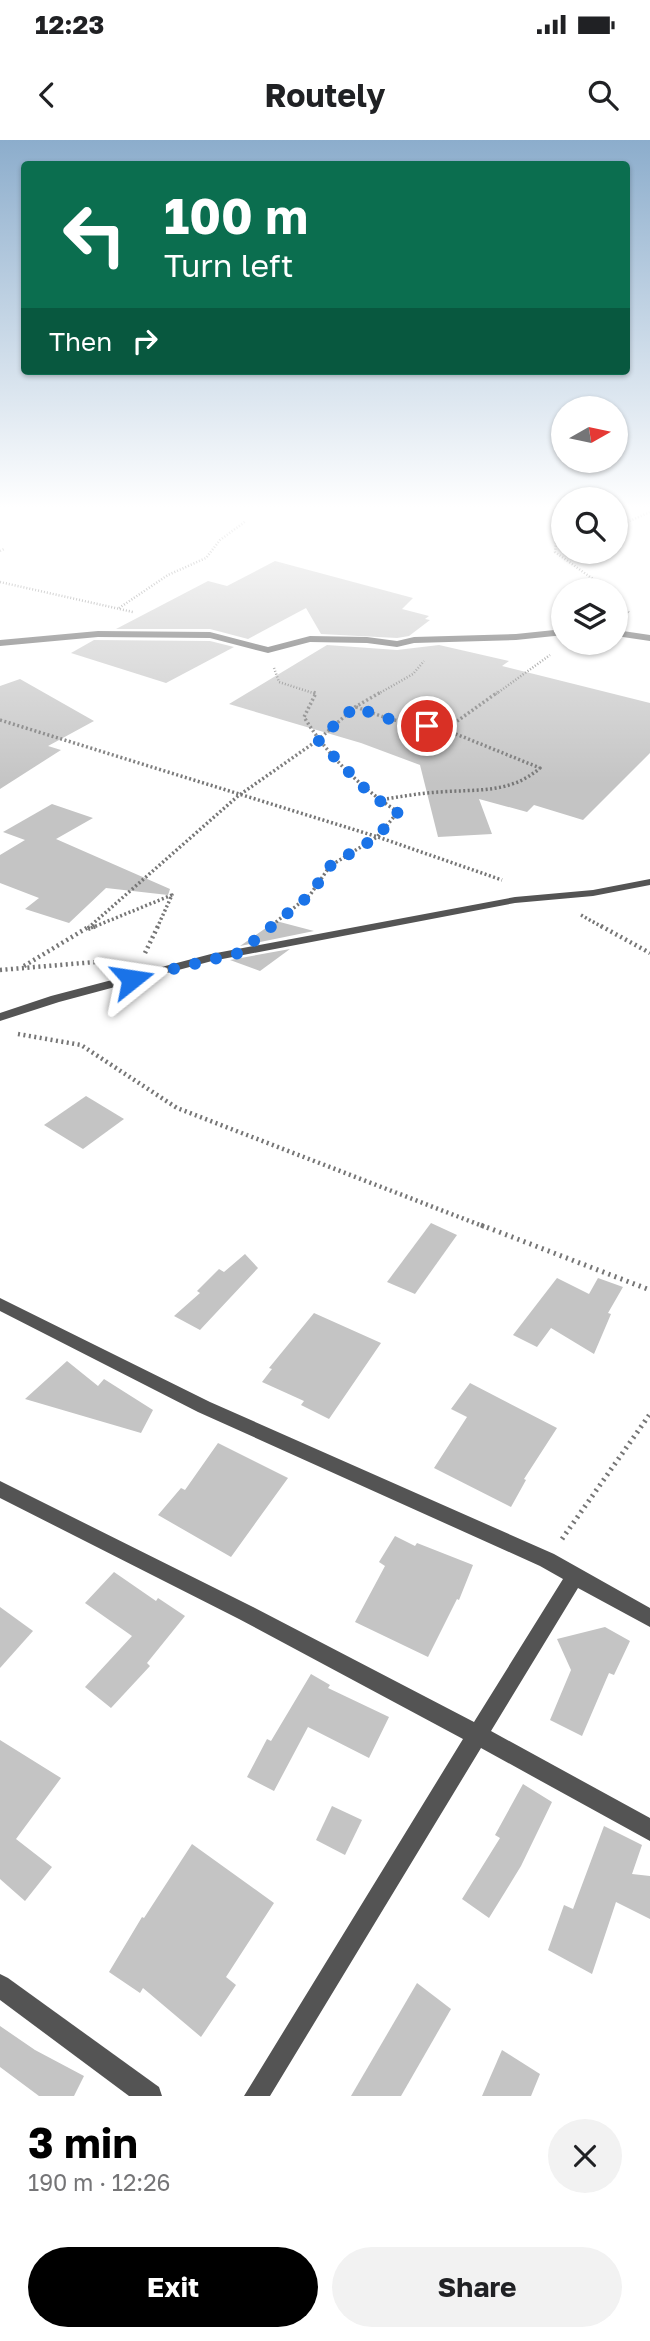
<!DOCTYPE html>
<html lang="en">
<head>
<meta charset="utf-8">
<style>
  :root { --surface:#fff; --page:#f2f2f2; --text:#202124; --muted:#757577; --accent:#000 }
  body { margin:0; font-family:"Golos Text",sans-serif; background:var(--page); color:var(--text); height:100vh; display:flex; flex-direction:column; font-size:26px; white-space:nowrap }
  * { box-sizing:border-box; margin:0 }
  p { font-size:23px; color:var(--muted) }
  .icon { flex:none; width:38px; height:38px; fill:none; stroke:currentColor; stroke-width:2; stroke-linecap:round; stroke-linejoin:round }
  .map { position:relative; height:1956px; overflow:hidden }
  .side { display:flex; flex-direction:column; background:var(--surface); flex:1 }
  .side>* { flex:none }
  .hud { position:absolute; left:21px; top:21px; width:609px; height:214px; border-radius:7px; box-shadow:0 2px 5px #0004; background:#0b6e4f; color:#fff; overflow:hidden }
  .needle { width:46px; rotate:81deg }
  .fabs { position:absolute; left:551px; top:256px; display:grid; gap:14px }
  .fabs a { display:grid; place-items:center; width:77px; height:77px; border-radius:50%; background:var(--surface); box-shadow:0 2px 5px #0004; font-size:35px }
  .pin { position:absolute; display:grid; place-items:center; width:60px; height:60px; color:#fff; margin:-30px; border:4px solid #fff; border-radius:50%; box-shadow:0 2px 7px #0007 }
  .me { position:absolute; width:77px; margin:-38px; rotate:75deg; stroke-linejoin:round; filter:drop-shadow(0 0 5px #0008) }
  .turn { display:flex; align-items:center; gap:24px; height:147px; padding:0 28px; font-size:32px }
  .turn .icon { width:91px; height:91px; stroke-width:2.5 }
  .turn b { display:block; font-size:49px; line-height:60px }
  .then { display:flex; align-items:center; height:66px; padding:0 28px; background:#0003; gap:14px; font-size:26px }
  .round { display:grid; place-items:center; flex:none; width:74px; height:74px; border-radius:37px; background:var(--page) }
  .head { display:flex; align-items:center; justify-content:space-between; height:119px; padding:0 28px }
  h1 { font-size:42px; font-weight:700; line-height:52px; color:var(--accent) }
  .action { display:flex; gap:14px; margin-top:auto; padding:14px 28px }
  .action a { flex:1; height:80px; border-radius:42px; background:var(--accent); color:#fff; font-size:28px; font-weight:700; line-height:80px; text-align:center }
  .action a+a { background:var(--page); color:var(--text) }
  .status { display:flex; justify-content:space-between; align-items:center; height:49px; padding:0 35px; background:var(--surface); direction:ltr }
  .status svg { height:19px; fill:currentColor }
  header { display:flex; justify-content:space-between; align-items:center; height:91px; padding:0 28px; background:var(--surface); font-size:32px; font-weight:700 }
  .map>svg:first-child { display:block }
  .building { fill:#c4c4c4 }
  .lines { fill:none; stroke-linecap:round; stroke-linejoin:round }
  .path-far3 { stroke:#767676; stroke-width:2.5; stroke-dasharray:1 2; stroke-linecap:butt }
  .path-far2 { stroke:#767676; stroke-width:3.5; stroke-dasharray:2 2.5; stroke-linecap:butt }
  .path-far1 { stroke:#767676; stroke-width:4.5; stroke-dasharray:2 3.5; stroke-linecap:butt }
  .path { stroke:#767676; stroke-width:5; stroke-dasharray:2 4.5; stroke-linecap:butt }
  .street { fill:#545454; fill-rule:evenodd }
  .route { stroke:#1a73e8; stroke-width:12; stroke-dasharray:0 21.6 }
</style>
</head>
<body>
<div class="status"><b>12:23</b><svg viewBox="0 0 49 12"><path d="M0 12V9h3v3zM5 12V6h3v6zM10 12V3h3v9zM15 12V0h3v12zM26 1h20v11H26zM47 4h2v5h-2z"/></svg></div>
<header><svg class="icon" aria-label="back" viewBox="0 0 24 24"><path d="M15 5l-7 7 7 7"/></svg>Routely<svg class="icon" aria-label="search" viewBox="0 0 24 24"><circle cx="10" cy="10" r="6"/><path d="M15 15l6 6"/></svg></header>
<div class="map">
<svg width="650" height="1956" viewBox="0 0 650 1956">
  <rect width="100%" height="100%" fill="#fff"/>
  <g class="building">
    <path d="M 275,421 L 413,458 L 402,469 L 429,476 L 425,479 L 430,480 L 409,496 L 397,498 L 321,494 L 306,468 L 248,499 L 210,489 L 116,489 L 208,441 L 227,446 Z"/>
    <path d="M 94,500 L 210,501 L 234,507 L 166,543 L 71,513 Z"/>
    <path d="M 327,505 L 397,510 L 439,505 L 509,521 L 502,526 L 650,563 L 650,613 L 583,680 L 534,665 L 527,672 L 479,659 L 492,694 L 438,697 L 420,625 L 361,603 L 229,564 Z"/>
    <path d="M 20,539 L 94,581 L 48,606 L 61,610 L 0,649 L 0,546 Z"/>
    <path d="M 52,664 L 93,678 L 56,699 L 170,749 L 168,755 L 106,748 L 69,783 L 25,769 L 39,758 L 0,743 L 0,715 L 25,700 L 3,692 Z"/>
    <path d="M 276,781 L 314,791 L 240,806 Z"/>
    <path d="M 290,809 L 260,831 L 230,820 Z"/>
    <path d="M 86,956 L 124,979 L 83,1009 L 44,985 Z"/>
    <path d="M 431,1083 L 457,1095 L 415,1154 L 387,1142 Z"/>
    <path d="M 245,1114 L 258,1128 L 200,1190 L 174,1176 L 200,1153 L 197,1151 L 219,1129 L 224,1132 Z"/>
    <path d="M 557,1138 L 589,1154 L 598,1138 L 623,1147 L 608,1173 L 611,1174 L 594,1214 L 551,1188 L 537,1207 L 513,1195 Z"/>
    <path d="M 314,1173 L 381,1203 L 329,1279 L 301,1265 L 304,1261 L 262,1242 L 272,1229 L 269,1228 Z"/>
    <path d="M 67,1221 L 98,1246 L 104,1239 L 153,1270 L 141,1293 L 25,1259 Z"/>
    <path d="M 470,1243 L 557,1288 L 524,1339 L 526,1340 L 511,1367 L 434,1328 L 467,1277 L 451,1269 Z"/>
    <path d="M 218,1303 L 288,1338 L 231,1417 L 158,1375 L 181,1348 L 185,1350 Z"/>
    <path d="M 395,1396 L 415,1406 L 417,1403 L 473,1425 L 459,1460 L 457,1459 L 428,1517 L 355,1482 L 385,1426 L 379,1422 Z"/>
    <path d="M 114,1432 L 156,1461 L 158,1458 L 185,1476 L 147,1523 L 150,1526 L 111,1568 L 85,1547 L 132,1496 L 85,1463 Z"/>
    <path d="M 0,1467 L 33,1491 L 0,1528 Z"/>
    <path d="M 605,1487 L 630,1501 L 614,1535 L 609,1533 L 582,1596 L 550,1580 L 571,1530 L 557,1499 Z"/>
    <path d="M 311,1534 L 330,1545 L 328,1548 L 389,1577 L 369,1618 L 308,1587 L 274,1651 L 247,1637 L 267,1599 L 271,1601 Z"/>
    <path d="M 0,1600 L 61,1638 L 16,1699 L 52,1727 L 25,1761 L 0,1739 Z"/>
    <path d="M 523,1644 L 552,1662 L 521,1726 L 489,1778 L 462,1759 L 500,1698 L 495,1695 Z"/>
    <path d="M 332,1666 L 362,1680 L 345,1715 L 316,1700 Z"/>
    <path d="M 604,1686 L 642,1705 L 632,1734 L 650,1736 L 650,1779 L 616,1762 L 592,1834 L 548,1810 L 564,1765 L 573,1769 Z"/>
    <path d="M 192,1704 L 274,1763 L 226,1837 L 236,1845 L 201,1897 L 143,1848 L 140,1853 L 109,1832 L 142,1777 L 144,1778 Z"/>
    <path d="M 417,1843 L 451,1869 L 401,1956 L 351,1956 Z"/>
    <path d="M 0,1886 L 35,1910 L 84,1936 L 74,1956 L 39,1956 L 0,1927 Z"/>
    <path d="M 502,1910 L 540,1934 L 531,1956 L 482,1956 Z"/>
  </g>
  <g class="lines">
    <g class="path-far3">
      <path d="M 554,370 L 557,394 L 555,412 L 593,439 L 602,450"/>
      <path d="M 616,387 L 650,372"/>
      <path d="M 0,411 L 4,409"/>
      <path d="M 0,442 L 133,472"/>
      <path d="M 616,463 L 630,473"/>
      <path d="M 119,468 L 168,435 L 206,418 L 220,400 L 246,381"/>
      <path d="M 274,528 L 279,542 L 316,554"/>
      <path d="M 378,554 L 413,534 L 424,521"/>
      <path d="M 496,554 L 550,515"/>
    </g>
    <g class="path-far2">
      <path d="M 356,567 L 389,579 L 446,590 L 540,628 C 510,654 477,649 440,652 C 420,653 399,657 379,660"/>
      <path d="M 0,580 L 378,697 L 502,740"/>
      <path d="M 446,589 L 498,552"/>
      <path d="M 581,775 L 604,788"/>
      <path d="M 276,782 L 310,755 L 330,726 L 377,697 L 398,672 C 360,647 328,616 304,577 L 316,553 L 312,552"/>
      <path d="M 88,788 L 238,656 L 318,600 L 355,567 L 381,552"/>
      <path d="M 91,788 L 172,755 L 157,788"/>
    </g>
    <g class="path-far1">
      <path d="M 601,786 L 650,813"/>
      <path d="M 88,789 L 96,786"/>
      <path d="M 145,813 L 158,786"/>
      <path d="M 24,826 L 90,786"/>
      <path d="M 0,830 L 107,821"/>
      <path d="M 18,894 L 81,905 L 177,968 L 485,1087"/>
    </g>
    <g class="path">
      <path d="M 481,1085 L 650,1150"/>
      <path d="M 562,1399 L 650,1274"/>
    </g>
    <g class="street">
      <path d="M 564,489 L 564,495 L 516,500 L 414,503 L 397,507 L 367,503 L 310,502 L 268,513 L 210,498 L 98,497 L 0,506 L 0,500 L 98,491 L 210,492 L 268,507 L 310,496 L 367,497 L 397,501 L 414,497 L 516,494 Z"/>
      <path d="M 616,490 L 650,495 L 650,501 L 616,496 Z"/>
      <path d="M 650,739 L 650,745 L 593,756 L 515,763 L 212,821 L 59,862 L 0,881 L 0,873 L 51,856 L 211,814 L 515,757 L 593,750 Z"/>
      <path d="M 0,1158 L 210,1262 L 554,1414 L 650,1468 L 650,1487 L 578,1448 L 491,1591 L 650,1678 L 650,1701 L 481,1608 L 270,1956 L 244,1956 L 463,1599 L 239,1479 L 0,1358 L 0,1341 L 253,1467 L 474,1582 L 563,1439 L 540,1426 L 198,1272 L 0,1171 Z"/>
      <path d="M 0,1834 L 8,1838 L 159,1947 L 162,1956 L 129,1956 L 0,1860 Z"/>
    </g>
  </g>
  <linearGradient id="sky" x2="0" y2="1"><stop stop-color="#8cadcc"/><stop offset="0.57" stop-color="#fff"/><stop offset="1" stop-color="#fff" stop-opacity="0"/></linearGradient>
  <rect width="650" height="644" fill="url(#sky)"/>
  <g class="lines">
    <path class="route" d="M 132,839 L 239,813 L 310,755 L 330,726 L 377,697 L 398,672 L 372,656 L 318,600 L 355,567 L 389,579 L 427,586"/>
  </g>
</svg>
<div class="fabs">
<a><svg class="needle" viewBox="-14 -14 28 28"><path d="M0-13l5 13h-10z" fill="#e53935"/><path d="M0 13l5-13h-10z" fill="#757577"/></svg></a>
<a><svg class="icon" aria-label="search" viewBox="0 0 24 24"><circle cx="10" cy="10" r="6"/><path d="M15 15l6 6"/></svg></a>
<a><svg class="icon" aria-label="layers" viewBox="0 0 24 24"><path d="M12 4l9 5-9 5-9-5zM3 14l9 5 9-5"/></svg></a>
</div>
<div class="pin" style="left:427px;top:586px;background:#d93025"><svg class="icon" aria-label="arrive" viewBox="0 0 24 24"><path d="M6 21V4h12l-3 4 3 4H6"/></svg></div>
<svg class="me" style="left:132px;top:839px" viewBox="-20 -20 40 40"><path d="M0-17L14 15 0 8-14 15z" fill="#1a73e8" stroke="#fff" stroke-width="4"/></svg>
<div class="hud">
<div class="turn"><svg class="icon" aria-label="left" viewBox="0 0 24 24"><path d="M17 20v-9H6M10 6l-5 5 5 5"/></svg><div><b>100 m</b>Turn left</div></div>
<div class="then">Then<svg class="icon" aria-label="right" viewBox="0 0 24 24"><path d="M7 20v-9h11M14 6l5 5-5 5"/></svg></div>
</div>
</div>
<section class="side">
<div class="head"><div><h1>3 min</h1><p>190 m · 12:26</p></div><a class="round"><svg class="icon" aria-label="close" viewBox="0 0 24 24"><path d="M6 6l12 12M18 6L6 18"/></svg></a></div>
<div class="action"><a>Exit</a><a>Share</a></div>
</section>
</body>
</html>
